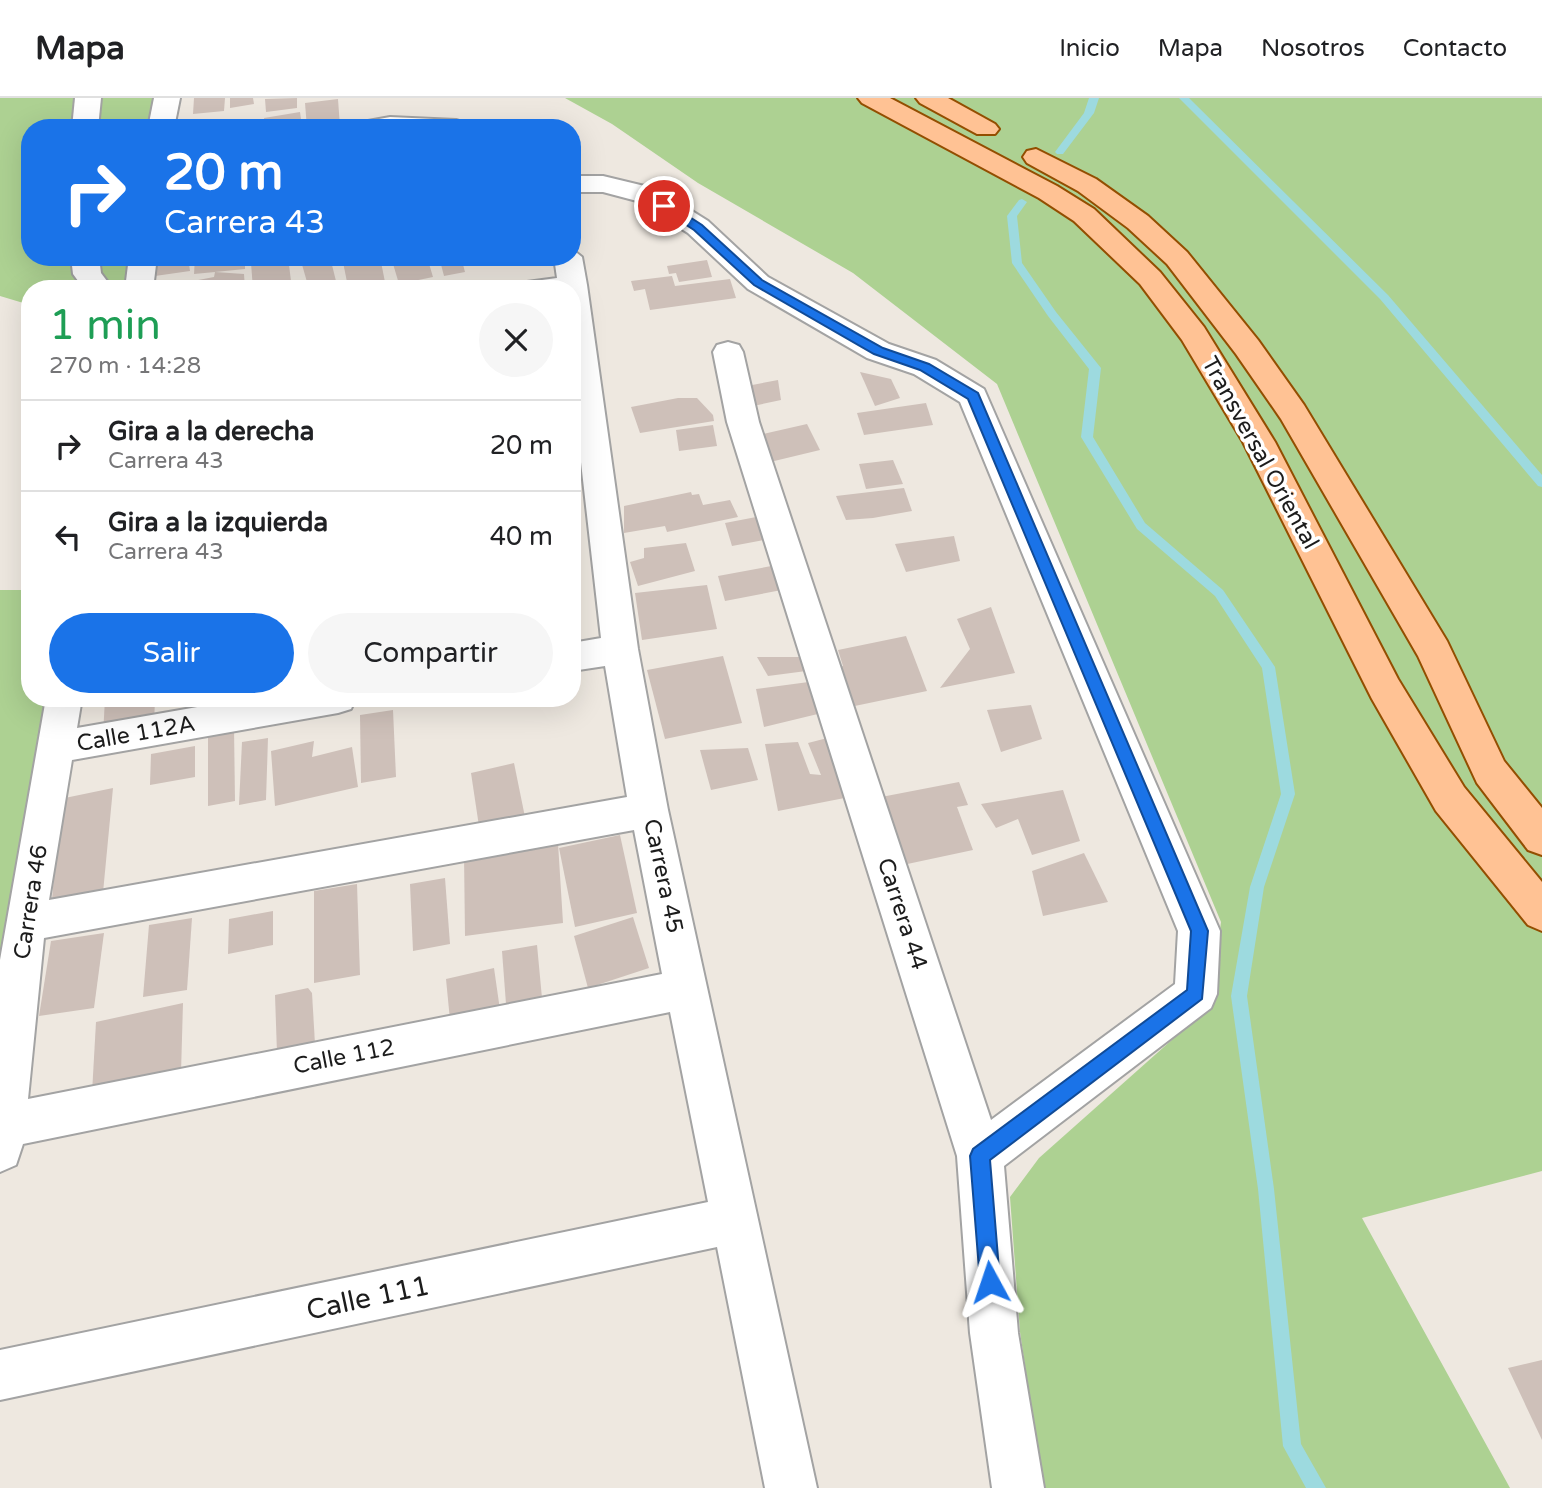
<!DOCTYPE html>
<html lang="es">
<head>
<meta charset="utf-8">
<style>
  :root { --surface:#fff; --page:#f6f6f6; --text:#202124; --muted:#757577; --line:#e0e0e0; --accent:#1a73e8 }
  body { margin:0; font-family:"Varela Round",sans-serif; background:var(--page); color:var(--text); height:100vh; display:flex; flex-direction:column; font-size:26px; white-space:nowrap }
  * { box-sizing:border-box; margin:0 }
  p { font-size:23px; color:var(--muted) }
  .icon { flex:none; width:38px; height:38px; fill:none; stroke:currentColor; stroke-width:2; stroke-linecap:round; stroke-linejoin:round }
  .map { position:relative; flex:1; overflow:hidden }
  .panel { position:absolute; left:21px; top:182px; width:560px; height:427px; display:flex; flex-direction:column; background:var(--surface); border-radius:28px; box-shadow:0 7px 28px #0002 }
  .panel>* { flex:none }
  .banner { position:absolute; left:21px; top:21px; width:560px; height:147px; border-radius:28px; box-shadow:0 7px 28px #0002; background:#1a73e8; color:#fff; overflow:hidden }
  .pin { position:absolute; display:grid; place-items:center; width:60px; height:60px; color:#fff; margin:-30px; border:4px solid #fff; border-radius:50%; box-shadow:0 2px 7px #0007 }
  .me { position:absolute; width:77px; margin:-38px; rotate:355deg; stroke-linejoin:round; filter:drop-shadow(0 0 5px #0008) }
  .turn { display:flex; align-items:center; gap:24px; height:147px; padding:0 28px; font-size:32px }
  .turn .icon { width:91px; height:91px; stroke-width:2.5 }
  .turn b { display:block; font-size:49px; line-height:60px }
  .round { display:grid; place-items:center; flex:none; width:74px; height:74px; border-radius:37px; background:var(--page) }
  .overview { display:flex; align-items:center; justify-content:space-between; height:119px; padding:0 28px }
  h1 { font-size:42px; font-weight:600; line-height:52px; color:#1e9e55 }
  .button { display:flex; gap:14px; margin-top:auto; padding:14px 28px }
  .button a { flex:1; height:80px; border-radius:42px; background:var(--accent); color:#fff; font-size:28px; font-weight:600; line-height:80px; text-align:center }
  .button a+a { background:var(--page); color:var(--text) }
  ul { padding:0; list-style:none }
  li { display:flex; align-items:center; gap:21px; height:91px; padding:0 28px; border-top:2px solid var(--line) }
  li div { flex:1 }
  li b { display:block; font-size:26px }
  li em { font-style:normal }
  header { display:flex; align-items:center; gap:42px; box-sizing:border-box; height:98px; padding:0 35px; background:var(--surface); border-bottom:2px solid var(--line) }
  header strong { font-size:33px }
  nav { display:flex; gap:38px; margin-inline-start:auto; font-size:24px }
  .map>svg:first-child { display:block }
  .forest { fill:#add192 }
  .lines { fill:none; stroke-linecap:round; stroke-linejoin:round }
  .stream { fill:#9ddadf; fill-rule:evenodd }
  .building { fill:#cec0b9 }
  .minor-casing { stroke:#a3a3a3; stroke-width:4 }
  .major-casing { stroke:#934e00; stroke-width:4 }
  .minor { fill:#fff; fill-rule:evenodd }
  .major { fill:#ffc294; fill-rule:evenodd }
  .route { fill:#1a73e8; stroke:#114b97; stroke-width:2 }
  .labels { text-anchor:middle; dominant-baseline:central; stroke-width:7; stroke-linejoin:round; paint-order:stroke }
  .street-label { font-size:23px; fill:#1c1c1c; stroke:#fff }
  .near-street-label { font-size:28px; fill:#1c1c1c; stroke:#fff }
</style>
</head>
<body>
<header>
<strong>Mapa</strong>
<nav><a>Inicio</a><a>Mapa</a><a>Nosotros</a><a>Contacto</a></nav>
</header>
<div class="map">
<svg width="1542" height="1390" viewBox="0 0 1542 1390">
  <rect width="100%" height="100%" fill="#eee8e0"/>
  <g class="forest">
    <path d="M 0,0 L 167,0 L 161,30 L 30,30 L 30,159 L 143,159 L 139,191 L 30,191 L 30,207 L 0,198 Z"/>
    <path d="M 565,0 L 1542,0 L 1542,1073 L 1362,1120 L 1510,1390 L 1043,1390 L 1020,1234 L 1010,1099 L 1039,1060 L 1210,908 L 1221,824 L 997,286 L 853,175 L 698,85 L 612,26 Z"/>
    <path d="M 0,492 L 30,492 L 30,600 L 64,600 L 25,825 L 0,854 Z"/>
  </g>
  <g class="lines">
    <g class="stream">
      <path d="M 1089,0 L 1099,0 L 1094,15 L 1063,56 L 1057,56 L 1055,54 L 1084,15 Z"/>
      <path d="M 1179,0 L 1189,0 L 1388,197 L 1542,377 L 1542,389 L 1538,388 L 1380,201 Z"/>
      <path d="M 1022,101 L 1027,104 L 1017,118 L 1022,165 L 1056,214 L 1101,270 L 1093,339 L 1145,425 L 1223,492 L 1275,569 L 1295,696 L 1264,789 L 1247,898 L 1274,1091 L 1301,1346 L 1326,1390 L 1306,1390 L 1283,1348 L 1258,1091 L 1231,898 L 1250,789 L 1281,696 L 1262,570 L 1215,498 L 1137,431 L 1081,339 L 1089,271 L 1048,218 L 1012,165 L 1007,118 L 1019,102 Z"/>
    </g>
  </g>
  <g class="building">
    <path d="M 194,0 L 225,0 L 224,13 L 193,16 Z"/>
    <path d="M 230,0 L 253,0 L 254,6 L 230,10 Z"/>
    <path d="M 297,0 L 297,10 L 266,14 L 265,1 Z"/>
    <path d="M 338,1 L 340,29 L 307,30 L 305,5 Z"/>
    <path d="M 300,14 L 302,28 L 266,30 L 264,20 Z"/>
    <path d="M 150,159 L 188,159 L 190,173 L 148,179 Z"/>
    <path d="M 195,159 L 245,159 L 245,171 L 215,174 L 244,176 L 245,191 L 151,191 L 214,179 L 215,174 L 194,176 Z"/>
    <path d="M 288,159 L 292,191 L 253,191 L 251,165 Z"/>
    <path d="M 321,159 L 330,159 L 338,191 L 309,191 L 301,163 Z"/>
    <path d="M 342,159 L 380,159 L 386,189 L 348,189 Z"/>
    <path d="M 391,159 L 427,159 L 433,179 L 399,186 Z"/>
    <path d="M 439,159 L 461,159 L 465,174 L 444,178 Z"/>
    <path d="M 508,159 L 528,159 L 529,164 L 509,167 Z"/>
    <path d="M 707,162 L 712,179 L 679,184 L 676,175 L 669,176 L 667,168 Z"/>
    <path d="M 672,178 L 675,188 L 730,181 L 736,200 L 650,212 L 645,191 L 634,193 L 631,183 Z"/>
    <path d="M 860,274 L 891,281 L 900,300 L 875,308 Z"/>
    <path d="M 778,282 L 781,302 L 753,308 L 747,288 Z"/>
    <path d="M 678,300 L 697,300 L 713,317 L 714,323 L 640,335 L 631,309 Z"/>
    <path d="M 926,305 L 933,327 L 864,337 L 857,315 Z"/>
    <path d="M 807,326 L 820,352 L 766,365 L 754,338 Z"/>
    <path d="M 713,327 L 717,348 L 679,353 L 676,332 Z"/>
    <path d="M 893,362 L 903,386 L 866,391 L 859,366 Z"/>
    <path d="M 904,390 L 912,413 L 873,420 L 846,422 L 836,398 Z"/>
    <path d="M 691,394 L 692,397 L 699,396 L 703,407 L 730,402 L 738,419 L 667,434 L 665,428 L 624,435 L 624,408 Z"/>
    <path d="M 767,417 L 775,440 L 732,448 L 725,425 Z"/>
    <path d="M 954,438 L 960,463 L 906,474 L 895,446 Z"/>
    <path d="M 686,445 L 695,473 L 638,488 L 630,464 L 644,460 L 644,450 Z"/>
    <path d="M 782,466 L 792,490 L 725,503 L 718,478 Z"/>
    <path d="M 707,487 L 717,531 L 642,542 L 635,495 Z"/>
    <path d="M 991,509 L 1015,575 L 940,590 L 970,551 L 957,521 Z"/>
    <path d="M 906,538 L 927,593 L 845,610 L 831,571 L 843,568 L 838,552 Z"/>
    <path d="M 723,558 L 742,625 L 665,641 L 647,572 Z"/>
    <path d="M 757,559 L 810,559 L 814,572 L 768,578 Z"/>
    <path d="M 816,583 L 826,614 L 764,629 L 756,591 Z"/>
    <path d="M 105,600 L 155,600 L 154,628 L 103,638 Z"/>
    <path d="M 1031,607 L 1042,641 L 1001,654 L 987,612 Z"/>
    <path d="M 393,612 L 396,679 L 361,685 L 360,617 Z"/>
    <path d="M 234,629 L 235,703 L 208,708 L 208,634 Z"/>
    <path d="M 839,637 L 860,697 L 778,713 L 765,646 L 798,644 L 810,676 L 821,677 L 808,645 Z"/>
    <path d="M 268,640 L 266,702 L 239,707 L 242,644 Z"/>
    <path d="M 314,643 L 312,659 L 352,649 L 358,689 L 275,708 L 271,653 Z"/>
    <path d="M 195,648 L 195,679 L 150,687 L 151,656 Z"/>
    <path d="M 748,650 L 758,682 L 711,692 L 700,652 Z"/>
    <path d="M 514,665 L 526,724 L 480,735 L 471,675 Z"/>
    <path d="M 959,684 L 968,707 L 957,709 L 973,752 L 898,768 L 876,700 Z"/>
    <path d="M 113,690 L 102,805 L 51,815 L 60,701 Z"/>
    <path d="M 1063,692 L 1080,743 L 1032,757 L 1018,721 L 996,730 L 981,706 Z"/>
    <path d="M 620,737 L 637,815 L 575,829 L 559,750 Z"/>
    <path d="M 558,745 L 563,825 L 465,838 L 464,757 Z"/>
    <path d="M 1084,755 L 1108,804 L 1043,818 L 1032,773 Z"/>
    <path d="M 445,780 L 450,846 L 413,853 L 410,786 Z"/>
    <path d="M 357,786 L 360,877 L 314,885 L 314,793 Z"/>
    <path d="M 273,813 L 273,847 L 228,856 L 229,821 Z"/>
    <path d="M 633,819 L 649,870 L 588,890 L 574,838 Z"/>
    <path d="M 192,820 L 187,892 L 143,899 L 149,827 Z"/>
    <path d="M 104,835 L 94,910 L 39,918 L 51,843 Z"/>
    <path d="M 537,847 L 542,900 L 506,906 L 502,853 Z"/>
    <path d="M 494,870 L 500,912 L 450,922 L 446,881 Z"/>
    <path d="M 308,890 L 312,895 L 315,946 L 277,955 L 275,897 Z"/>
    <path d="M 183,905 L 181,975 L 92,995 L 96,924 Z"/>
    <path d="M 1542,1262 L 1542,1342 L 1508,1270 Z"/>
  </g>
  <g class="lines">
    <defs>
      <g id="minor">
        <path d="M 75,0 L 101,0 L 98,30 L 72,30 Z"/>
        <path d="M 154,0 L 180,0 L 174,30 L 148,30 Z"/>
        <path d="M 390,19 L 456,22 L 465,25 L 469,30 L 353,30 L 357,25 Z"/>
        <path d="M 572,78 L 603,78 L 657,91 L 708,123 L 768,179 L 889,246 L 936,262 L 984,291 L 1220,833 L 1217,896 L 1211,910 L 1004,1068 L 1018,1235 L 1044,1390 L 992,1390 L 970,1235 L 957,1058 L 727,324 L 713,254 L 717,247 L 728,244 L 739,247 L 743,254 L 759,324 L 991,1022 L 1175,886 L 1178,833 L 960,304 L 914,276 L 867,260 L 748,191 L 688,135 L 637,103 L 603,94 L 572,94 Z"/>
        <path d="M 572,151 L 582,159 L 587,187 L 638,551 L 668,712 L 817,1390 L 765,1390 L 717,1149 L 0,1302 L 0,1252 L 708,1104 L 670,914 L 23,1046 L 16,1067 L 0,1074 L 0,862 L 46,600 L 82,600 L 77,630 L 249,600 L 356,600 L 351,611 L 338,615 L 72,662 L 49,802 L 627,699 L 605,568 L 572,573 L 572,545 L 601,540 L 572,285 L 572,191 L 523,191 L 527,184 L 557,180 L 554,159 L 572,159 ZM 634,732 L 662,876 L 28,1001 L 44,840 Z"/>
        <path d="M 71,159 L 99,159 L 101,175 L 113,191 L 84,191 L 73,176 Z"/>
        <path d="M 129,159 L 157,159 L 153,191 L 125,191 Z"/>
      </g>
      <g id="major">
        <path d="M 858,0 L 890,0 L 1057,88 L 1094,111 L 1160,174 L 1204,229 L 1275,344 L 1398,581 L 1464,689 L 1542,784 L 1542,833 L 1528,827 L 1436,713 L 1372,601 L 1243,344 L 1182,242 L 1140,186 L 1074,123 L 1039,100 L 862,5 Z"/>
        <path d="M 916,0 L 948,0 L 995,26 L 999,31 L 995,36 L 977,36 L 920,5 Z"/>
        <path d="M 1036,51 L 1096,81 L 1148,118 L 1187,154 L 1258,242 L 1304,307 L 1447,543 L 1504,663 L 1542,710 L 1542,757 L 1528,752 L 1477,685 L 1418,558 L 1281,321 L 1236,256 L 1167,166 L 1128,130 L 1078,93 L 1027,65 L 1023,59 L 1027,53 Z"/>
      </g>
    </defs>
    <use href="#minor" class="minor-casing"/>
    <use href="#major" class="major-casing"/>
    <use href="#minor" class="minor"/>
    <use href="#major" class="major"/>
  </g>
  <path class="route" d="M 660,105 L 668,105 L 702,127 L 762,182 L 883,250 L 929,266 L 978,295 L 1208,833 L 1202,901 L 990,1062 L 1000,1184 L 997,1191 L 990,1194 L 983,1191 L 980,1184 L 970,1058 L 973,1051 L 1187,892 L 1191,833 L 968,301 L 920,272 L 874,256 L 754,187 L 694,132 L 660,110 Z"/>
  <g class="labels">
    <g class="street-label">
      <text transform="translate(1260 355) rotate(61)">Transversal Oriental</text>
      <text transform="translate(136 636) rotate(-10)">Calle 112A</text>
      <text transform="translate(663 778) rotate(78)">Carrera 45</text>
      <text transform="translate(31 804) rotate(-81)">Carrera 46</text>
      <text transform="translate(902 816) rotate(72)">Carrera 44</text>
      <text transform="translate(344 959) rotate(-11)">Calle 112</text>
    </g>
    <g class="near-street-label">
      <text transform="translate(368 1200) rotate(-12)">Calle 111</text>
    </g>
  </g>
</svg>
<div class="pin" style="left:664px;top:108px;background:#d93025"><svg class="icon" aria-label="arrive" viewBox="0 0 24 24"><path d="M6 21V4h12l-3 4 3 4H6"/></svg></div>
<svg class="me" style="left:990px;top:1184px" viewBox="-20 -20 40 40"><path d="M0-17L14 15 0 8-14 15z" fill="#1a73e8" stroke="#fff" stroke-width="4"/></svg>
<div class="banner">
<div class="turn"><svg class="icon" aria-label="right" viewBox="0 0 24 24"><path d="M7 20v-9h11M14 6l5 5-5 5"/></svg><div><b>20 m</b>Carrera 43</div></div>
</div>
<section class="panel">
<div class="overview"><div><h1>1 min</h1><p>270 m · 14:28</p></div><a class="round"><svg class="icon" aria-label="close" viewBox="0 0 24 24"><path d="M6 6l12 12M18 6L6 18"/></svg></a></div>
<ul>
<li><svg class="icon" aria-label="right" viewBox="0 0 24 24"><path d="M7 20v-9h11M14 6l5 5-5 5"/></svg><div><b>Gira a la derecha</b><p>Carrera 43</p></div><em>20 m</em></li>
<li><svg class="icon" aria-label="left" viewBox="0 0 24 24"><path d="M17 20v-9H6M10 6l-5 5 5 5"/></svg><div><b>Gira a la izquierda</b><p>Carrera 43</p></div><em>40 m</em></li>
</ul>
<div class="button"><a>Salir</a><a>Compartir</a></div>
</section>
</div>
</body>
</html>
